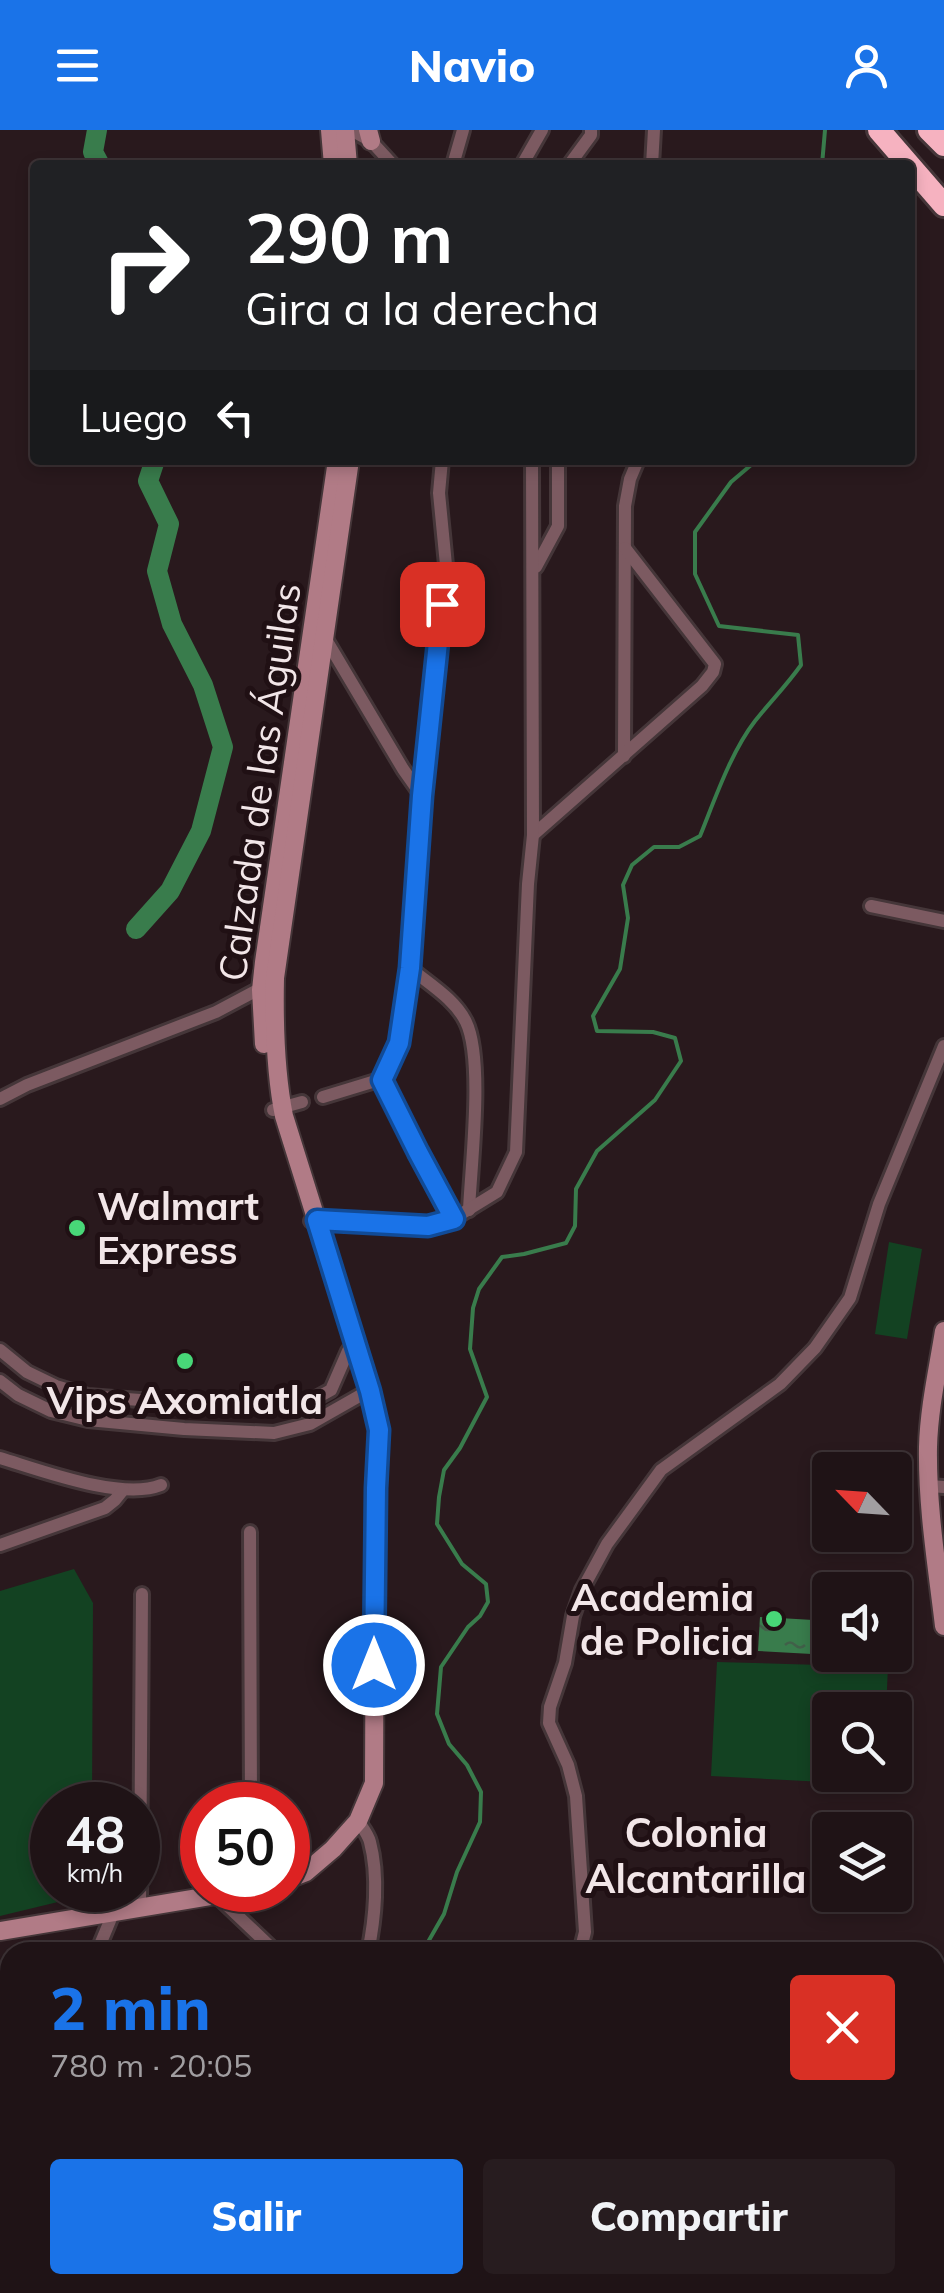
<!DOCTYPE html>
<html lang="es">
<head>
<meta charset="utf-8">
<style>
  :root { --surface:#1f1316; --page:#271c1f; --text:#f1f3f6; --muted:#a19ea1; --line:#3c3235; --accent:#1a73e8 }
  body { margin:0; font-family:Mulish,sans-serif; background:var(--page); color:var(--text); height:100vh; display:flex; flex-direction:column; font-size:38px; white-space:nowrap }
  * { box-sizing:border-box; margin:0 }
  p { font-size:32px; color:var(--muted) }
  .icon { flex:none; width:55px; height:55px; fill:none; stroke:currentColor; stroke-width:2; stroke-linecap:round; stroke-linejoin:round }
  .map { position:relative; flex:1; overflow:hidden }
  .sheet { position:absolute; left:0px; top:1812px; width:945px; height:352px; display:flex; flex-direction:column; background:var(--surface); border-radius:30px 30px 0 0; box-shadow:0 5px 15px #0003,0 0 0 2px var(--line) }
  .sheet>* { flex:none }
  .hud { position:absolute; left:30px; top:30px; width:885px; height:305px; border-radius:10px; box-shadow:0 5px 15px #0003,0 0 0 2px var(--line); background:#202124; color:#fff; overflow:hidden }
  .needle { width:65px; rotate:295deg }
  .tools { position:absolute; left:812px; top:1322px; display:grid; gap:20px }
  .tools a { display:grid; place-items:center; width:100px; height:100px; border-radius:10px; background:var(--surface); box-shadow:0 5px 15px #0003,0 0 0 2px var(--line); font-size:50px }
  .speed { position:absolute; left:30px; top:1652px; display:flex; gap:20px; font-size:50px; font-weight:700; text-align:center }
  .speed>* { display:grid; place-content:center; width:130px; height:130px; border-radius:50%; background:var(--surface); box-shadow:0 5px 15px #0003,0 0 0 2px var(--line); line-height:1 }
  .speed small { font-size:25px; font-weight:400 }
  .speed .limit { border:15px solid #d22; background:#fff; color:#111 }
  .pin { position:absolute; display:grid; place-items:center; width:85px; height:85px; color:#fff; margin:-42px; border-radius:20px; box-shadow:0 5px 15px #0006 }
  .me { position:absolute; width:110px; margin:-55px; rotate:0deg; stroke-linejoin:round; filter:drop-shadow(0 0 8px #0008) }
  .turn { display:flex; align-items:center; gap:35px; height:210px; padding:0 50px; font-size:45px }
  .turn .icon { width:130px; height:130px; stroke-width:2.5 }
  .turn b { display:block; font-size:70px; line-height:85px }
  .then { display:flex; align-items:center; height:95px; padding:0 50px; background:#0003; gap:20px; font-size:38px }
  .round { display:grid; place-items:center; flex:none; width:105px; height:105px; border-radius:10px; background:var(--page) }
  .summary { display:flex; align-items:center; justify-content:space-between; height:170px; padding:0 50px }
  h1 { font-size:60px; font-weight:800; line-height:75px; color:var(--accent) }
  .action { display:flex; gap:20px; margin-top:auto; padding:20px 50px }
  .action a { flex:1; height:115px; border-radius:10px; background:var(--accent); color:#fff; font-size:40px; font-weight:800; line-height:115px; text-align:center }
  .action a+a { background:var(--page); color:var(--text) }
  header { display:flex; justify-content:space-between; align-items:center; height:130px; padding:0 50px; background:var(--accent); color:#fff; font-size:45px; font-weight:800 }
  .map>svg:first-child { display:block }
  .park { fill:#134222 }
  .water { fill:url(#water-ripples) }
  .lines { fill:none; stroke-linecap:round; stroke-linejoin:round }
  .stream { stroke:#397c4c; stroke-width:4 }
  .river { stroke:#397c4c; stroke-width:20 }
  .street-casing { stroke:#453639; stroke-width:18 }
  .secondary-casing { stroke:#453639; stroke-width:22 }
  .highway-casing { stroke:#453639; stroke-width:28 }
  .street { stroke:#7c5a61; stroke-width:12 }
  .secondary { stroke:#b17b86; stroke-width:18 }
  .highway { stroke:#f6b2c0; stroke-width:22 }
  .route-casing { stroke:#114b97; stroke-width:25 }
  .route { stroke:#1a73e8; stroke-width:18 }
  .poi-dot { fill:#48d778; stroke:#201014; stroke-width:4 }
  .labels { text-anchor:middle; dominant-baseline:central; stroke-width:10; stroke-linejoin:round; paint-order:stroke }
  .street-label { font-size:38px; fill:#f2e6e8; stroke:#201014 }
  .poi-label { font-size:38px; font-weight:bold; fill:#f2e6e8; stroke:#201014; text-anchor:start }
  .neighbourhood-label { font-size:40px; font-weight:bold; fill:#f2e6e8; stroke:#201014 }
</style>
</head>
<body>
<header><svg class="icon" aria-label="menu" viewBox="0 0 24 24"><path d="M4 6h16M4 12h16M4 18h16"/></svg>Navio<svg class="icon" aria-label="person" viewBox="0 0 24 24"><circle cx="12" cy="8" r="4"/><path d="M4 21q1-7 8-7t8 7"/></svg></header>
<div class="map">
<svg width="944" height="2163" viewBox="0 0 944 2163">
  <defs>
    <pattern id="water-ripples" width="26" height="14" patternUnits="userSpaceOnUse" patternTransform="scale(2.5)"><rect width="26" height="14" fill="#397c4c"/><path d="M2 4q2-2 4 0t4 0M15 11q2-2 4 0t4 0" fill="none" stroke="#416049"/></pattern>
  </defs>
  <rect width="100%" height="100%" fill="#29191d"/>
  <g class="park">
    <path d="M 889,1112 L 922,1119 L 907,1209 L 875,1204 Z"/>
    <path d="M 74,1439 L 93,1473 L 92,1675 L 52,1675 L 52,1760 L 91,1760 L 91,1764 L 0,1786 L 0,1461 Z"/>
    <path d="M 717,1532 L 888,1537 L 886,1580 L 830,1580 L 830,1645 L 882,1645 L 881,1655 L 711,1646 Z"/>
  </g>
  <path class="water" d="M 760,1487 L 830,1491 L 830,1525 L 758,1521 Z"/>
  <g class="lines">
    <g class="stream">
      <path d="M 822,35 L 825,0"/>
      <path d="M 428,1822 L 428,1812 L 444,1784 L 457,1742 L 480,1692 L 481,1662 L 467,1635 L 449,1614 L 437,1584 L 441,1537 L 468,1497 L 480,1486 L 488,1472 L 486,1454 L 462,1434 L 437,1394 L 439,1367 L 444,1340 L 460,1318 L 487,1267 L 470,1219 L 473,1178 L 479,1159 L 502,1127 L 524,1124 L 566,1113 L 575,1096 L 576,1059 L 597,1021 L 655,970 L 681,931 L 675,908 L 653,902 L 597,901 L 593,886 L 620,839 L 628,788 L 623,755 L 632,735 L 654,717 L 679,717 L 700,706 C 715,669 731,622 755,591 C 770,572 787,555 801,535 L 798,505 L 719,496 L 695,444 L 695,402 L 731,352 L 757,330"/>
      <path d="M 590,2155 L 598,2163"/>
    </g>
    <g class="river">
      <path d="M 97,0 L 93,22 L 100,35"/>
      <path d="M 136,799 L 170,761 L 201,701 L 223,617 L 203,555 L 172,494 L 157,441 L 169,394 L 148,351 L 155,330"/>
    </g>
    <defs>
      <g id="street">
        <path d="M 351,0 L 371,11 L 393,35"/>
        <path d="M 453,35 L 463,0"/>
        <path d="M 522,35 L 542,0"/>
        <path d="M 569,35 L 591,5 L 591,0"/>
        <path d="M 652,35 L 654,0"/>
        <path d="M 536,437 L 558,396 L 558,330"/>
        <path d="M 324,506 L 403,639 L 422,666"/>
        <path d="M 624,626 L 625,376 L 630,349 L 638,330"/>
        <path d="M 533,705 L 702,556 L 713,542 L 715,534 L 625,418"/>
        <path d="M 871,776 L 944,791"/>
        <path d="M 410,838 C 429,854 455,869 466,892 C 484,929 471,1035 469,1080"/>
        <path d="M 382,949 L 453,1089"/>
        <path d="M 323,967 L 382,949 L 399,913 L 410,838 L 422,666 L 446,435 L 439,363 L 442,330"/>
        <path d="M 0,969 L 27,955 L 216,882 L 265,856"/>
        <path d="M 273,980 L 302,972"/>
        <path d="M 311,1091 L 317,1089 L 428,1096 L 453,1089 L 497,1062 L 516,1022 L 528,754 L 533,705 L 532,330"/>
        <path d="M 0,1220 L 27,1242 L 56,1256 L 88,1266 L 230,1277 L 282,1277 L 311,1271 L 331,1260 L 348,1221"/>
        <path d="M 0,1251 L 18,1265 L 51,1281 L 88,1290 L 184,1299 L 274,1303 L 310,1294 L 361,1265"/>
        <path d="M 0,1328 C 40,1340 122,1371 161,1355"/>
        <path d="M 929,1356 L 944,1357"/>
        <path d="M 250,1402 L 251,1675"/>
        <path d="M 0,1415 L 105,1378 L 115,1370 L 123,1360"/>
        <path d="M 358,1691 C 362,1697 368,1704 370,1712 C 379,1746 375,1789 368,1822"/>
        <path d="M 217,1766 L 276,1822"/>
        <path d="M 140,1777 L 142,1464"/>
        <path d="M 97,1822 L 114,1781"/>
        <path d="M 580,1822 L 585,1802 L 576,1666 L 568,1635 L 549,1593 L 550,1577 L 565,1533 L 573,1486 L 582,1460 L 607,1414 L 661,1340 L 780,1254 L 815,1218 L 850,1168 L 879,1074 L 944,916"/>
        <path d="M 0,1975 L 10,1969"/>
        <path d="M 0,2154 L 10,2153"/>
        <path d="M 236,2155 L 236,2163"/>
        <path d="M 330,2155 L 332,2163"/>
        <path d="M 542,2155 L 554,2163"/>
        <path d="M 634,2155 L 636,2163"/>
        <path d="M 20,2163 L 26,2155"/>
      </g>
      <g id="secondary">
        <path d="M 330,0 L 333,35"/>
        <path d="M 345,0 L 348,35"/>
        <path d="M 368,0 L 371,11"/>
        <path d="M 264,914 L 261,860 L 264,832 L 337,330"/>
        <path d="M 944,1201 C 938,1239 929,1278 928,1317 C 927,1377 937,1436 944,1496"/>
        <path d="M 288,1749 L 306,1742 L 333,1719 L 358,1691 L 374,1653 L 375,1416 L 379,1300 L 370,1261 L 284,986 C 275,941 274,895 275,848 L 350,330"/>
        <path d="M 0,1801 L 246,1760"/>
        <path d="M 935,2163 L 944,2089"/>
      </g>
      <g id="highway">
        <path d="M 879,0 L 944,75"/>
        <path d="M 929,0 L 944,15"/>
      </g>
    </defs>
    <use href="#street" class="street-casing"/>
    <use href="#secondary" class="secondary-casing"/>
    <use href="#highway" class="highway-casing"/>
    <use href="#street" class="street"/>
    <use href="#secondary" class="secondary"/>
    <use href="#highway" class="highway"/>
  </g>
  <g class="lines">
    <defs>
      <path id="route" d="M 374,1535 L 376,1358 L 379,1300 L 370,1261 L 317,1090 L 428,1096 L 454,1089 L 418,1022 L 382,950 L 399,913 L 410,838 L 422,666 L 442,474"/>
    </defs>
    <use href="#route" class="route-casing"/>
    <use href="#route" class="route"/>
  </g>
  <g class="poi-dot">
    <circle cx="77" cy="1098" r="10"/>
    <circle cx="185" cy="1231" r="10"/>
    <circle cx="774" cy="1489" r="10"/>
  </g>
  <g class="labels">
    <g class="street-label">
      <text transform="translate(259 652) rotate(-82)">Calzada de las Águilas</text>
    </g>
    <g class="poi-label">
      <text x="97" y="1076">Walmart<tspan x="97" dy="44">Express</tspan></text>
      <text x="185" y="1270" text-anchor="middle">Vips Axomiatla</text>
      <text x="754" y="1467" text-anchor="end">Academia<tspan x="754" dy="44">de Policia</tspan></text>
    </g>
    <g class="neighbourhood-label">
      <text x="696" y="1702">Colonia<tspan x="696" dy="46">Alcantarilla</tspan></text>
    </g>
  </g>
</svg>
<div class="tools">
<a><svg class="needle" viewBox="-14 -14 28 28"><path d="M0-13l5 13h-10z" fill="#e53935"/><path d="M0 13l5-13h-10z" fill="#a19ea1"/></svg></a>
<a><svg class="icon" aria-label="sound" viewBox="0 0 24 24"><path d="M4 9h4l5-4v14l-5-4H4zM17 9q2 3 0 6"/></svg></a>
<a><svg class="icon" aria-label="search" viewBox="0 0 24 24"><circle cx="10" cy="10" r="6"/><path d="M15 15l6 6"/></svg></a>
<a><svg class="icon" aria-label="layers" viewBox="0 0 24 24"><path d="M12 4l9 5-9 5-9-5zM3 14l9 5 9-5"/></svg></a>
</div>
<div class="speed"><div>48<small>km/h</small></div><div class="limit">50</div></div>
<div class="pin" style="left:442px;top:474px;background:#d93025"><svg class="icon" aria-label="arrive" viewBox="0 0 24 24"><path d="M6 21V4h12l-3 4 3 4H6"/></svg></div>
<svg class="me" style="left:374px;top:1535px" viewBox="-20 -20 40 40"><circle r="17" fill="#1a73e8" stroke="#fff" stroke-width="3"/><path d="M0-11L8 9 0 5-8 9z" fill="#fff"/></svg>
<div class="hud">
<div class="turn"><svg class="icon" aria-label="right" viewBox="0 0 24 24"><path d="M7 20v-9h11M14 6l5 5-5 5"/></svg><div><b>290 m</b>Gira a la derecha</div></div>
<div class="then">Luego<svg class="icon" aria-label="left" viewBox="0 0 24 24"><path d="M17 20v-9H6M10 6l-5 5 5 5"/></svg></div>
</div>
<section class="sheet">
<div class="summary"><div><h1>2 min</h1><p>780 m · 20:05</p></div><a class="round" style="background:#d93025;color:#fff"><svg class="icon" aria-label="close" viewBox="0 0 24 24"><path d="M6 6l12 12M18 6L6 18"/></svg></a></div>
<div class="action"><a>Salir</a><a>Compartir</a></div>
</section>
</div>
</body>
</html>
